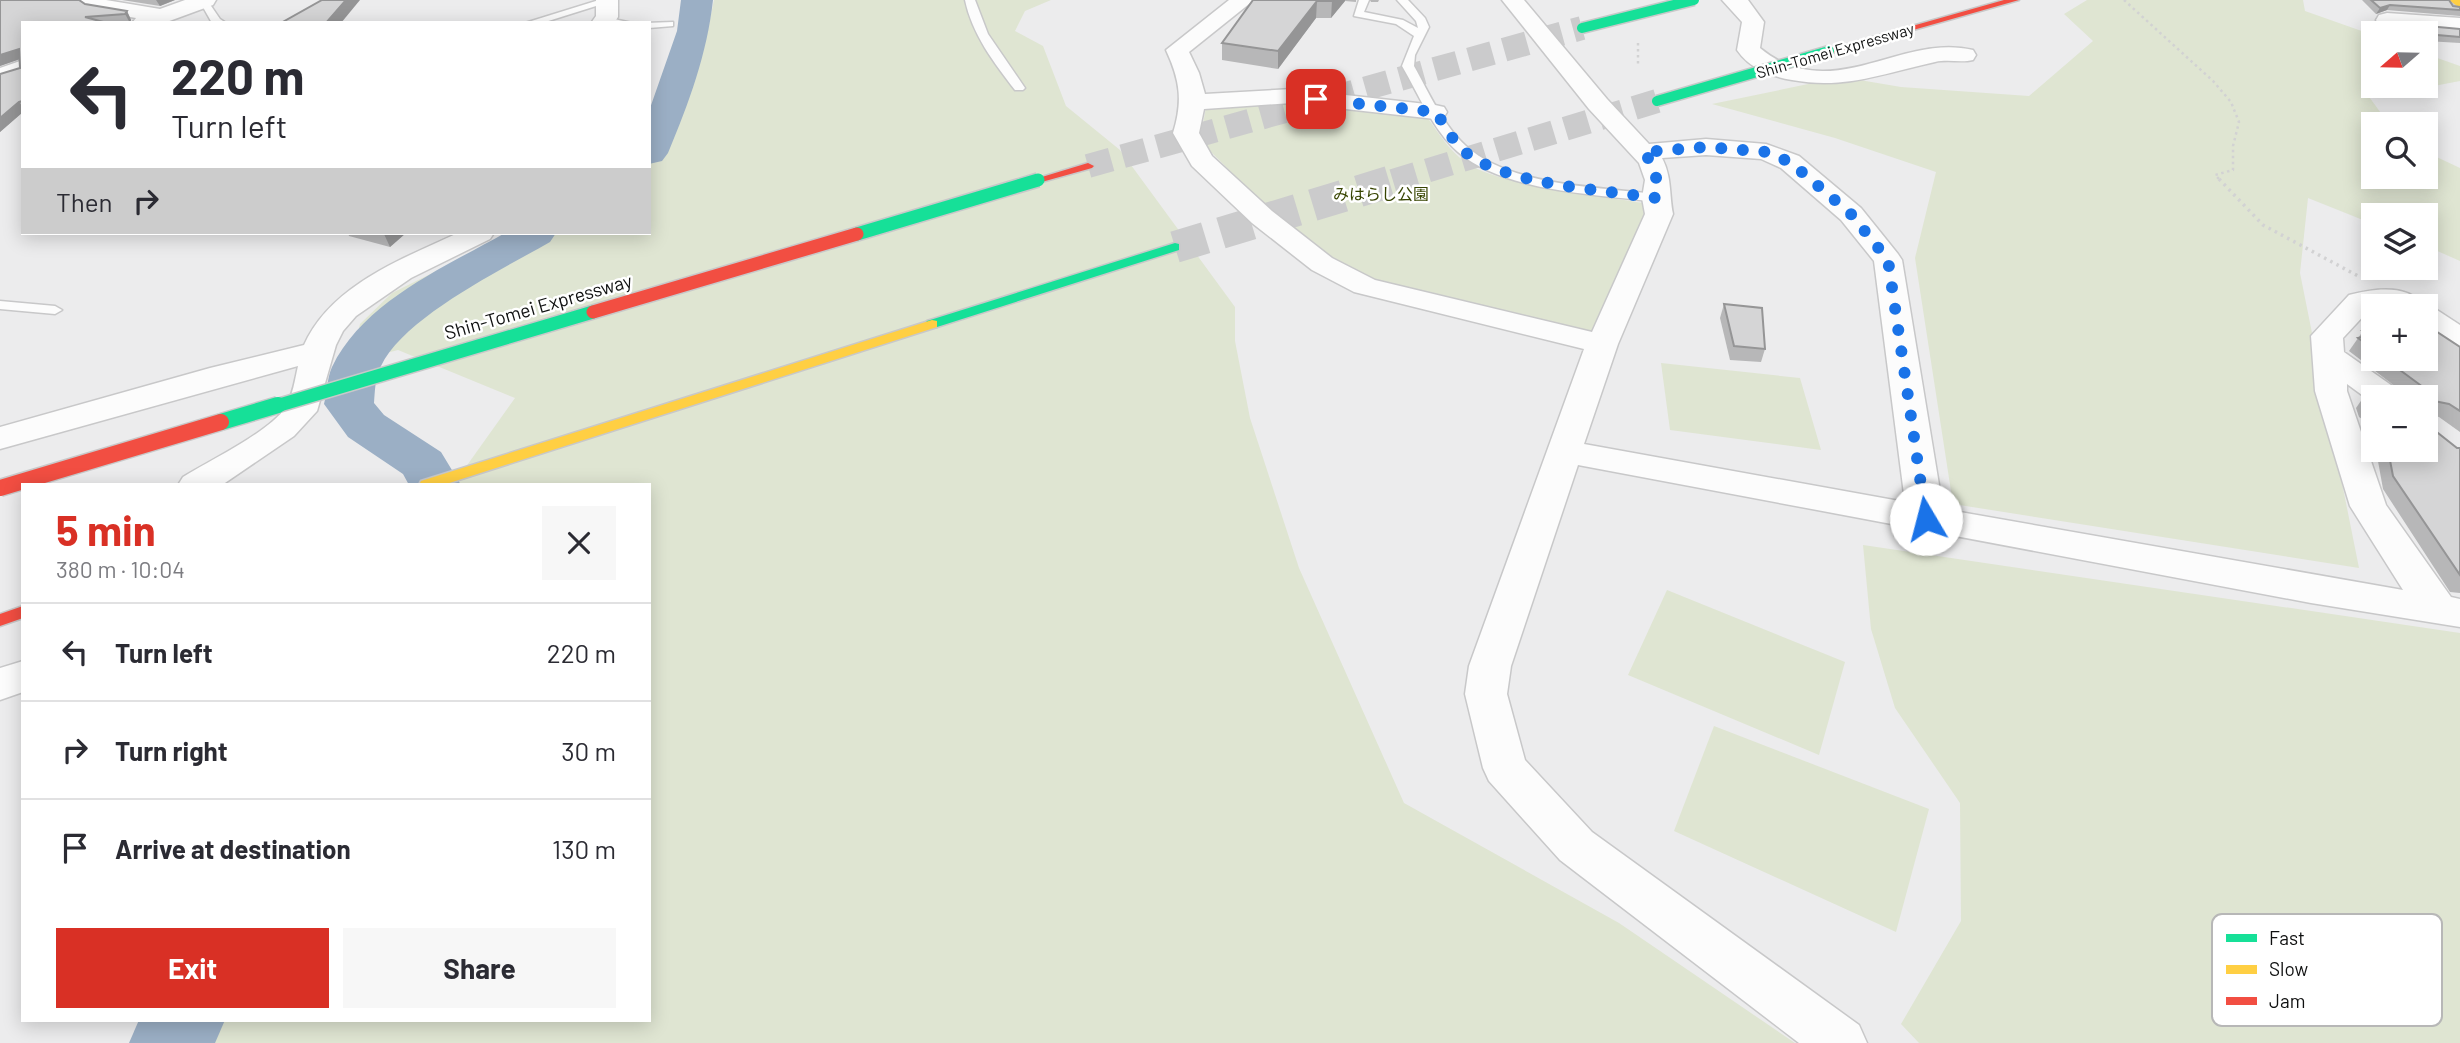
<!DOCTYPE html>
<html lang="en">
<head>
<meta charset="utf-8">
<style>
  :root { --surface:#fff; --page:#f7f7f7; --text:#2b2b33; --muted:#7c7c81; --line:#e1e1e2; --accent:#d93025 }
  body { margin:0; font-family:Barlow,"Noto Sans JP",sans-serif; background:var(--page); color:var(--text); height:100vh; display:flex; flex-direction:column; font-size:26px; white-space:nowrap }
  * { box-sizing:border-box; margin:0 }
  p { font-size:23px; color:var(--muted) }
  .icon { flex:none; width:38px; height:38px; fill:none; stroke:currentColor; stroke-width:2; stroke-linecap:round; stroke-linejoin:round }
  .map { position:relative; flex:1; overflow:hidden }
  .drawer { position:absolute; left:21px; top:483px; width:630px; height:539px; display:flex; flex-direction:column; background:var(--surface); border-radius:0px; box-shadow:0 4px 18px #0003 }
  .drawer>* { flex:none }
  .guide { position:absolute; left:21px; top:21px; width:630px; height:214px; border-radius:0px; box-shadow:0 4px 18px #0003; background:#fff; color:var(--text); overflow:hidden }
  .needle { width:46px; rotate:250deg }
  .tools { position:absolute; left:2361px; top:21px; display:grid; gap:14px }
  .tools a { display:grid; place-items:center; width:77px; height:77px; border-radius:0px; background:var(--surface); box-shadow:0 4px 18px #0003; font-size:35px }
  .pin { position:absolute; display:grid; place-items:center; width:60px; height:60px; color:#fff; margin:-30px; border-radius:14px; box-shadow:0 4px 10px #0006 }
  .me { position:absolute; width:77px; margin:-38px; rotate:352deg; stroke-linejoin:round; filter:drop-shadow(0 0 5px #0008) }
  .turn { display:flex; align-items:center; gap:24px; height:147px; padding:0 35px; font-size:32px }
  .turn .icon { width:91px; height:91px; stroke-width:2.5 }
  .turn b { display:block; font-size:49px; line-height:60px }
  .then { display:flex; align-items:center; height:66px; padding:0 35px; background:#0003; gap:14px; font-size:26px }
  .round { display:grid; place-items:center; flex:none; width:74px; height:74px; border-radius:0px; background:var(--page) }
  .headline { display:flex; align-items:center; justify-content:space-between; height:119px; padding:0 35px }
  h1 { font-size:42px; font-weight:700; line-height:52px; color:var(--accent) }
  .button { display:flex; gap:14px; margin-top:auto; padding:14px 35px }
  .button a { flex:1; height:80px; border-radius:0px; background:var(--accent); color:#fff; font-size:28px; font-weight:700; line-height:80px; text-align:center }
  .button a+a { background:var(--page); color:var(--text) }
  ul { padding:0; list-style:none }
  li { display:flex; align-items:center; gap:21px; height:98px; padding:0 35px; border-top:2px solid var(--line) }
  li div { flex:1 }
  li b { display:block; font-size:26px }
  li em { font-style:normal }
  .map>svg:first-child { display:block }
  .green { fill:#dfe5d2 }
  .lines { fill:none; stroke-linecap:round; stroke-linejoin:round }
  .river { fill:#9bafc5; fill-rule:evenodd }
  .highway-tunnel-far1 { stroke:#cbcbcc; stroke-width:24; stroke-dasharray:24 12; stroke-linecap:butt }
  .highway-tunnel { stroke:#cbcbcc; stroke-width:32; stroke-dasharray:32 16; stroke-linecap:butt }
  .lane-casing { stroke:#c8c8c9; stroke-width:3 }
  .street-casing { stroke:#c8c8c9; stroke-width:3 }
  .fast-casing { stroke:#c8c8c9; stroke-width:3 }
  .slow-casing { stroke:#c8c8c9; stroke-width:3 }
  .jam-casing { stroke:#c8c8c9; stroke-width:3 }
  .path-far1 { stroke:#d2d2d3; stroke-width:2.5; stroke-dasharray:2.5 3.5; stroke-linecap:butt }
  .path { stroke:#d2d2d3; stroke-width:3.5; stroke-dasharray:2.5 4.5; stroke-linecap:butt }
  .lane { fill:#fcfcfc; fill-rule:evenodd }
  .street { fill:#fcfcfc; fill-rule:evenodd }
  .fast { fill:#16e098; fill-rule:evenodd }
  .slow { fill:#ffcf43; fill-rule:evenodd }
  .jam { fill:#f24e42; fill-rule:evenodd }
  .fast-bridge-far2-casing { stroke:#c8c8c9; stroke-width:13; stroke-linecap:butt }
  .fast-bridge-far1-casing { stroke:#c8c8c9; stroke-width:16; stroke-linecap:butt }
  .fast-bridge-casing { stroke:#c8c8c9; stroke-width:19; stroke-linecap:butt }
  .jam-bridge-far1-casing { stroke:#c8c8c9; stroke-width:16; stroke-linecap:butt }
  .jam-bridge-casing { stroke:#c8c8c9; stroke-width:19; stroke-linecap:butt }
  .fast-bridge-far2 { stroke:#16e098; stroke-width:10 }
  .fast-bridge-far1 { stroke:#16e098; stroke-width:13 }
  .fast-bridge { stroke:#16e098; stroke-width:16 }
  .jam-bridge-far1 { stroke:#f24e42; stroke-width:13 }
  .jam-bridge { stroke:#f24e42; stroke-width:16 }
  .wall { fill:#b7b7b8 }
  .shaded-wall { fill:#959596 }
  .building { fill:#d5d5d6; stroke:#959596; stroke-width:2 }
  .route { stroke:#1a73e8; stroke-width:12; stroke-dasharray:0 21.6 }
  .labels { text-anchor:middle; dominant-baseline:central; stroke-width:5; stroke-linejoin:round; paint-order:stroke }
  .far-street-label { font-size:16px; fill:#0f1010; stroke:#fff }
  .far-park-label { font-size:16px; fill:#374401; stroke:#fff }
  .street-label { font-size:19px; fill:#0f1010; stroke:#fff }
  .key { fill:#fff; stroke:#b7b7b7; stroke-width:2 }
  .key-label { font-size:19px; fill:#0f1010 }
</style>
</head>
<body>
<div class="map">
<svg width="2460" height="1043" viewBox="0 0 2460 1043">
  <rect width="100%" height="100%" fill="#ececed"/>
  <g class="green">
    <path d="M 714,0 L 1051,0 L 1025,11 L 1015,31 L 1043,46 L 1066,106 L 1120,150 L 1235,307 L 1235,341 L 1250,418 L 1299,568 L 1404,803 L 1619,923 L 1795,1043 L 153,1043 L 164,1020 L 649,1020 L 649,485 L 453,485 L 515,398 L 398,350 L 351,362 L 360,324 L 392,293 L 513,233 L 649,233 L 649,121 L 671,117 L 705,43 Z"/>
    <path d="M 2087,0 L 2303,0 L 2305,11 L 2373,35 L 2373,86 L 2426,86 L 2426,54 L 2460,66 L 2460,81 L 2434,86 L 2364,90 L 2389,124 L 2373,124 L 2373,177 L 2426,177 L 2426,152 L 2460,168 L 2460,261 L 2426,246 L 2426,215 L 2373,215 L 2373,224 L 2308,198 L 2300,273 L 2359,568 L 1953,504 L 1915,258 L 1936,172 L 1835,138 L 1712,104 L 1842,77 L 1901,87 L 2029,96 L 2093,41 L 2064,14 Z"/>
    <path d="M 1263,99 L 1427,117 C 1439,134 1449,150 1465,162 C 1496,185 1601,196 1643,203 L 1652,214 L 1599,329 L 1580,335 L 1365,278 L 1332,258 L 1255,196 L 1200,141 L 1206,107 Z"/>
    <path d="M 1661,363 L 1800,378 L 1821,450 L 1670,430 Z"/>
    <path d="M 1863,545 L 2460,633 L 2460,1043 L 1919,1043 L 1901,1024 L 1961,921 L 1960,803 L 1895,708 L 1871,629 Z"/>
    <path d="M 1667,590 L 1845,662 L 1819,755 L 1628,675 Z"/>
    <path d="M 1714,726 L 1929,809 L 1896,932 L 1674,831 Z"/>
  </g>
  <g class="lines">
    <g class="river">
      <path d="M 681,0 L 713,0 C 707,54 689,103 668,153 L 662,161 L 649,164 L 649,111 L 677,31 Z"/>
      <path d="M 505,233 L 556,233 L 550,242 C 503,269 404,317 381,366 C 375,377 375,391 374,403 L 384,415 L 441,452 L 461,485 L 409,485 L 403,474 L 348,437 L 324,404 C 327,392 327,378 332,367 C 364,301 445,267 505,233 Z"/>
      <path d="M 139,1020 L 225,1020 L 215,1043 L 129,1043 Z"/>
    </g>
    <g class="highway-tunnel-far1">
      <path d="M 1088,166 L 1582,28"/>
      <path d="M 1393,181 L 1657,101"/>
    </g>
    <path class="highway-tunnel" d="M 1175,247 L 1399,179"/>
    <defs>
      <g id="lane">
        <path d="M 199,0 L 207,0 L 220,19 L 226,23 L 212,23 Z"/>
        <path d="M 599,0 L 612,1 L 542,23 L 525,23 Z"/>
        <path d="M 965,0 L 975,0 L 988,34 L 1025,88 L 1023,90 L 1015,90 C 994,63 972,34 965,0 Z"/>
        <path d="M 1359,0 L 1369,0 L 1364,12 L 1403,20 L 1418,28 L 1416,21 L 1397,0 L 1408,0 L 1425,18 L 1429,27 L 1415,55 L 1414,66 C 1429,93 1443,125 1466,146 C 1510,186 1600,187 1656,194 L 1662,198 L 1656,202 C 1598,194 1504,192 1458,152 C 1433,130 1419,95 1402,66 L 1414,36 L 1396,24 L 1354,16 Z"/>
        <path d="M 605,17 L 632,23 L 601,22 L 601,18 Z"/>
        <path d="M 673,22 L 673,26 L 649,28 L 649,23 L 645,23 Z"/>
        <path d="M 0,301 L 55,306 L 62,310 L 55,314 L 0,309 Z"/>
      </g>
      <g id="street">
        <path d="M 76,0 L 106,0 L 160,9 L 185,0 L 216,0 L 213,5 L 164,23 L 132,23 L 136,18 L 90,10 Z"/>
        <path d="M 596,0 L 618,0 L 618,17 L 614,23 L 591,23 L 596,16 Z"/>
        <path d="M 1229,0 L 1254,0 L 1189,52 L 1199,73 L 1205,94 L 1292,89 L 1435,105 L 1444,107 L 1447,112 L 1444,117 L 1435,119 L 1292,103 L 1204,109 L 1199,133 L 1212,156 L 1272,211 L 1332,258 L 1375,280 L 1592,332 L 1645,214 L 1642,198 L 1645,180 L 1639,163 L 1589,109 L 1502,0 L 1524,0 L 1607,99 L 1649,144 L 1706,139 L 1766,144 L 1799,156 L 1861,208 L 1898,254 L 1902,260 L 1943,509 L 2403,590 L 2350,506 L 2315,391 L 2311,336 L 2349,295 C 2372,289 2409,283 2423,306 L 2373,306 L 2373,309 L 2369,310 L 2343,338 L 2344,352 L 2398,390 L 2403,397 L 2373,397 L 2373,403 L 2347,384 L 2347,391 L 2386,505 L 2451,597 L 2460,599 L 2460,627 L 2311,603 L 1578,465 L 1511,666 L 1507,694 L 1525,760 L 1592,832 L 1859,1025 L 1867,1043 L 1799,1043 L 1560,860 L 1489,781 L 1483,768 L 1465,694 L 1469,666 L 1584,349 L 1354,292 L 1312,270 L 1252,223 L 1192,166 L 1173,133 C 1183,101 1180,80 1166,50 ZM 1706,155 L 1761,159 L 1781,168 L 1841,220 L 1874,261 L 1905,502 L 1584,444 L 1618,344 L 1673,214 C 1669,194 1672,177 1662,158 Z"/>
        <path d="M 1722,0 L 1748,0 L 1764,22 L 1760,48 C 1832,107 1901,32 1973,50 L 1976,55 L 1973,60 C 1961,63 1948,59 1935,62 C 1884,73 1845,90 1792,80 C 1770,76 1750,69 1737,50 L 1742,22 Z"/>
        <path d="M 2387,13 L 2460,18 L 2460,32 L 2379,25 L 2376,20 L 2379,15 Z"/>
        <path d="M 23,60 L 23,75 L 0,83 L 0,68 Z"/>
        <path d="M 458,233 L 494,233 L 490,239 L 411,278 L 356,316 L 343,331 L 336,345 L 317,411 L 294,436 L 222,485 L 178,485 L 183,477 C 209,461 269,432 285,408 C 293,396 295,379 298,366 L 0,449 L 0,427 L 210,368 L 304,345 C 331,285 402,259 458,233 Z"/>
        <path d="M 2426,308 L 2437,310 L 2460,325 L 2460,347 L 2449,345 L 2426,330 Z"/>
        <path d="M 23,661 L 23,692 L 0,700 L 0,668 Z"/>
      </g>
      <path id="fast" d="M 1175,243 L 1179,244 L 1179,250 L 937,327 L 927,327 L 925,324 L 927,321 Z"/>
      <g id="slow">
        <path d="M 2449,0 L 2460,0 L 2460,8 Z"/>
        <path d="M 932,320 L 937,321 L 937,327 L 443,485 L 419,485 L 421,481 Z"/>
      </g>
      <g id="jam">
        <path d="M 2004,0 L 2019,0 L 1832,53 L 1824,51 Z"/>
        <path d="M 1088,163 L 1094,166 L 1092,168 L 1038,183 L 1032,180 Z"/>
        <path d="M 23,606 L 23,618 L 0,626 L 0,614 Z"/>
      </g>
    </defs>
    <use href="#lane" class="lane-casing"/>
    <use href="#street" class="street-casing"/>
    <use href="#fast" class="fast-casing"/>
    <use href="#slow" class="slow-casing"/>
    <use href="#jam" class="jam-casing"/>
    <g class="path-far1">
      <path d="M 2124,0 L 2213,81 L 2231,102 L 2239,122 L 2233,146 L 2233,170 L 2215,175 L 2221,181"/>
      <path d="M 1638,43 L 1638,64"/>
    </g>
    <path class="path" d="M 2219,179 L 2263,225 L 2360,277"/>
    <use href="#lane" class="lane"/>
    <use href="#street" class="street"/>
    <use href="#fast" class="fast"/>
    <use href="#slow" class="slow"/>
    <use href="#jam" class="jam"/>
    <defs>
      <g id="fast-bridge-far2">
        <path d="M 1582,28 L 1694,0"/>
        <path d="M 1657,101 L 1829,51"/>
        <path d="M 1035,181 L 1038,180"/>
      </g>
      <g id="fast-bridge-far1">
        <path d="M 857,234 L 1038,180"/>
        <path d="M 273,407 L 593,312"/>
      </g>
      <path id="fast-bridge" d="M 221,422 L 278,405"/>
      <path id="jam-bridge-far1" d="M 593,312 L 857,234"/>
      <path id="jam-bridge" d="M 0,488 L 221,422"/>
    </defs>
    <use href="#fast-bridge-far2" class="fast-bridge-far2-casing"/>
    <use href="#fast-bridge-far1" class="fast-bridge-far1-casing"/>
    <use href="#fast-bridge" class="fast-bridge-casing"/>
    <use href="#jam-bridge-far1" class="jam-bridge-far1-casing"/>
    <use href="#jam-bridge" class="jam-bridge-casing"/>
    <use href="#fast-bridge-far2" class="fast-bridge-far2"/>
    <use href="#fast-bridge-far1" class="fast-bridge-far1"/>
    <use href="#fast-bridge" class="fast-bridge"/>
    <use href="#jam-bridge-far1" class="jam-bridge-far1"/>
    <use href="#jam-bridge" class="jam-bridge"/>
  </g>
  <g class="wall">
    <path d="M 0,0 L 85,4 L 127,11 L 131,20 L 130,23 L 23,23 L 23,112 L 0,132 L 0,74 L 20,68 L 20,59 L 0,66 Z"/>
    <path d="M 122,0 L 175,0 L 160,6 Z"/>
    <path d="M 1253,0 L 1356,0 L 1356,2 L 1345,1 L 1331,18 L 1316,18 L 1278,69 L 1222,60 L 1222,43 Z"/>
    <path d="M 1370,0 L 1379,0 L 1378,2 L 1371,2 Z"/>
    <path d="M 2362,0 L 2449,0 L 2453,6 L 2460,7 L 2460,16 L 2387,10 L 2376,14 Z"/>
    <path d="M 2395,23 L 2460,29 L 2460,43 L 2426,41 L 2426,33 L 2397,33 L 2392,29 Z"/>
    <path d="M 348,233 L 406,233 L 390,247 L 349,236 Z"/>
    <path d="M 1724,304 L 1765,349 L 1761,362 L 1730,360 L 1720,318 Z"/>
    <path d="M 2373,330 L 2373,359 L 2426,359 L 2460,347 L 2460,432 L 2439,417 L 2434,416 L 2433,429 L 2457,448 L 2460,448 L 2460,593 L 2450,592 L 2383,489 L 2376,450 L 2426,450 L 2373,397 L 2373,434 L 2371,425 L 2359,417 L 2356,408 L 2365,395 L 2400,390 L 2349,351 L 2363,331 Z"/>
  </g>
  <g class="shaded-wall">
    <path d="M 156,0 L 175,0 L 160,6 Z"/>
    <path d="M 346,0 L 360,0 L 341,23 L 326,23 Z"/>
    <path d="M 1333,0 L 1345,0 L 1345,1 L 1331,18 L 1332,1 Z"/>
    <path d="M 1317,1 L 1316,18 L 1278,69 L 1278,51 Z"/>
    <path d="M 2390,5 L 2387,10 L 2376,14 L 2380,8 Z"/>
    <path d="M 127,11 L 131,20 L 130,23 L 125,14 Z"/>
    <path d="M 19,49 L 23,58 L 0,66 L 0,55 Z"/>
    <path d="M 19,102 L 23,107 L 23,112 L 0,132 L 0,118 Z"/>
    <path d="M 386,233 L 406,233 L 390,247 L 384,234 Z"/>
  </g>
  <g class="building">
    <path d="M 0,0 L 79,0 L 85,4 L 127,11 L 125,14 L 85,17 L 107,23 L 23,23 L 23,101 L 19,102 L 0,118 L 0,74 L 20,68 L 19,49 L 0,55 Z"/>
    <path d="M 322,0 L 346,0 L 326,23 L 281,23 Z"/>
    <path d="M 1253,0 L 1333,0 L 1332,1 L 1317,1 L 1278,51 L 1222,43 Z"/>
    <path d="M 2371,0 L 2449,0 L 2453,6 L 2460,7 L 2460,10 L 2390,5 L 2380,8 Z"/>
    <path d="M 2395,23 L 2460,29 L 2460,37 L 2426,34 L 2426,33 L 2407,33 Z"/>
    <path d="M 1724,304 L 1762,308 L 1765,349 L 1734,346 Z"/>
    <path d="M 2426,326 L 2428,326 L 2460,347 L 2460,411 L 2449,404 L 2434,401 L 2433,429 L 2457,448 L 2460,448 L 2460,575 L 2393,476 L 2388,450 L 2426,450 L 2426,397 L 2373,397 L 2373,407 L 2368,404 L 2365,395 L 2423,387 L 2385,359 L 2426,359 Z"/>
    <path d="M 2373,330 L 2373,349 L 2358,338 L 2370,335 L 2363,331 Z"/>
  </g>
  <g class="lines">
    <path class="route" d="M 1316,99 L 1436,112 C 1444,124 1453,142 1464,151 C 1504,185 1604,190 1656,198 C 1658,179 1656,166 1643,152 L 1706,147 L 1766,152 L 1790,162 L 1851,214 L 1888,260 L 1926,519"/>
  </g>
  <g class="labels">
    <g class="far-street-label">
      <text transform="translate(1835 50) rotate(-16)">Shin-Tomei Expressway</text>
    </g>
    <g class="far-park-label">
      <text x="1381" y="193">みはらし公園</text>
    </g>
    <g class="street-label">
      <text transform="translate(538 306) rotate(-16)">Shin-Tomei Expressway</text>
    </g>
  </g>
  <rect x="2212" y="914" width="230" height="112" rx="10" class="key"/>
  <rect x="2226" y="934" width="31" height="8" fill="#16e098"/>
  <rect x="2226" y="965" width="31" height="9" fill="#ffcf43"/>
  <rect x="2226" y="997" width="31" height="8" fill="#f24e42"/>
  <g class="key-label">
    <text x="2269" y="945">Fast</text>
    <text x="2269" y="976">Slow</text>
    <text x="2269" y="1008">Jam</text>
  </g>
</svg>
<div class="tools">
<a><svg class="needle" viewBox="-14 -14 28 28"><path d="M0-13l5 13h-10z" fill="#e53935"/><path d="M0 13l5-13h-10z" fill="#7c7c81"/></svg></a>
<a><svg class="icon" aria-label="search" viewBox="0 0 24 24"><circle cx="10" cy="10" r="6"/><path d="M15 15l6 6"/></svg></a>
<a><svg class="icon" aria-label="layers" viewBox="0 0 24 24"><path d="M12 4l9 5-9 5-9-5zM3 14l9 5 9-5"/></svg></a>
<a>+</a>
<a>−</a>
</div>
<div class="pin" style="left:1316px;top:99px;background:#d93025"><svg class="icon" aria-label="arrive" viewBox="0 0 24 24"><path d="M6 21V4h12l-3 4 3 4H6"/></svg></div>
<svg class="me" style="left:1926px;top:519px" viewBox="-20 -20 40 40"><circle r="19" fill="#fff"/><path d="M0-13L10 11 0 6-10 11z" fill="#1a73e8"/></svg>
<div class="guide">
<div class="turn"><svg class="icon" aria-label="left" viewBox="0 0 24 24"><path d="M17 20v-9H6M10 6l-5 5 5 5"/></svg><div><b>220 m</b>Turn left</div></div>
<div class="then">Then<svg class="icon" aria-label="right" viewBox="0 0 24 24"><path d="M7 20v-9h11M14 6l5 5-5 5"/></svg></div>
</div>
<section class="drawer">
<div class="headline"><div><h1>5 min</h1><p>380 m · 10:04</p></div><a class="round"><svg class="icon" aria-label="close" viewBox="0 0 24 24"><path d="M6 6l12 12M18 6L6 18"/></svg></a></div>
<ul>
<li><svg class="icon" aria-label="left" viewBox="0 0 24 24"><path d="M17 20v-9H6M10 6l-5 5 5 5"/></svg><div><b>Turn left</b></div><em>220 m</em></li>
<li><svg class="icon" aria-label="right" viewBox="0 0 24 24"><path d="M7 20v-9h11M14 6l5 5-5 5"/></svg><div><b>Turn right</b></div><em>30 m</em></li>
<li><svg class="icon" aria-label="arrive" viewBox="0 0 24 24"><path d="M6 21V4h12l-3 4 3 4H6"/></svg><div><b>Arrive at destination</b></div><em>130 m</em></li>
</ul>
<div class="button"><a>Exit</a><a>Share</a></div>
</section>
</div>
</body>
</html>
